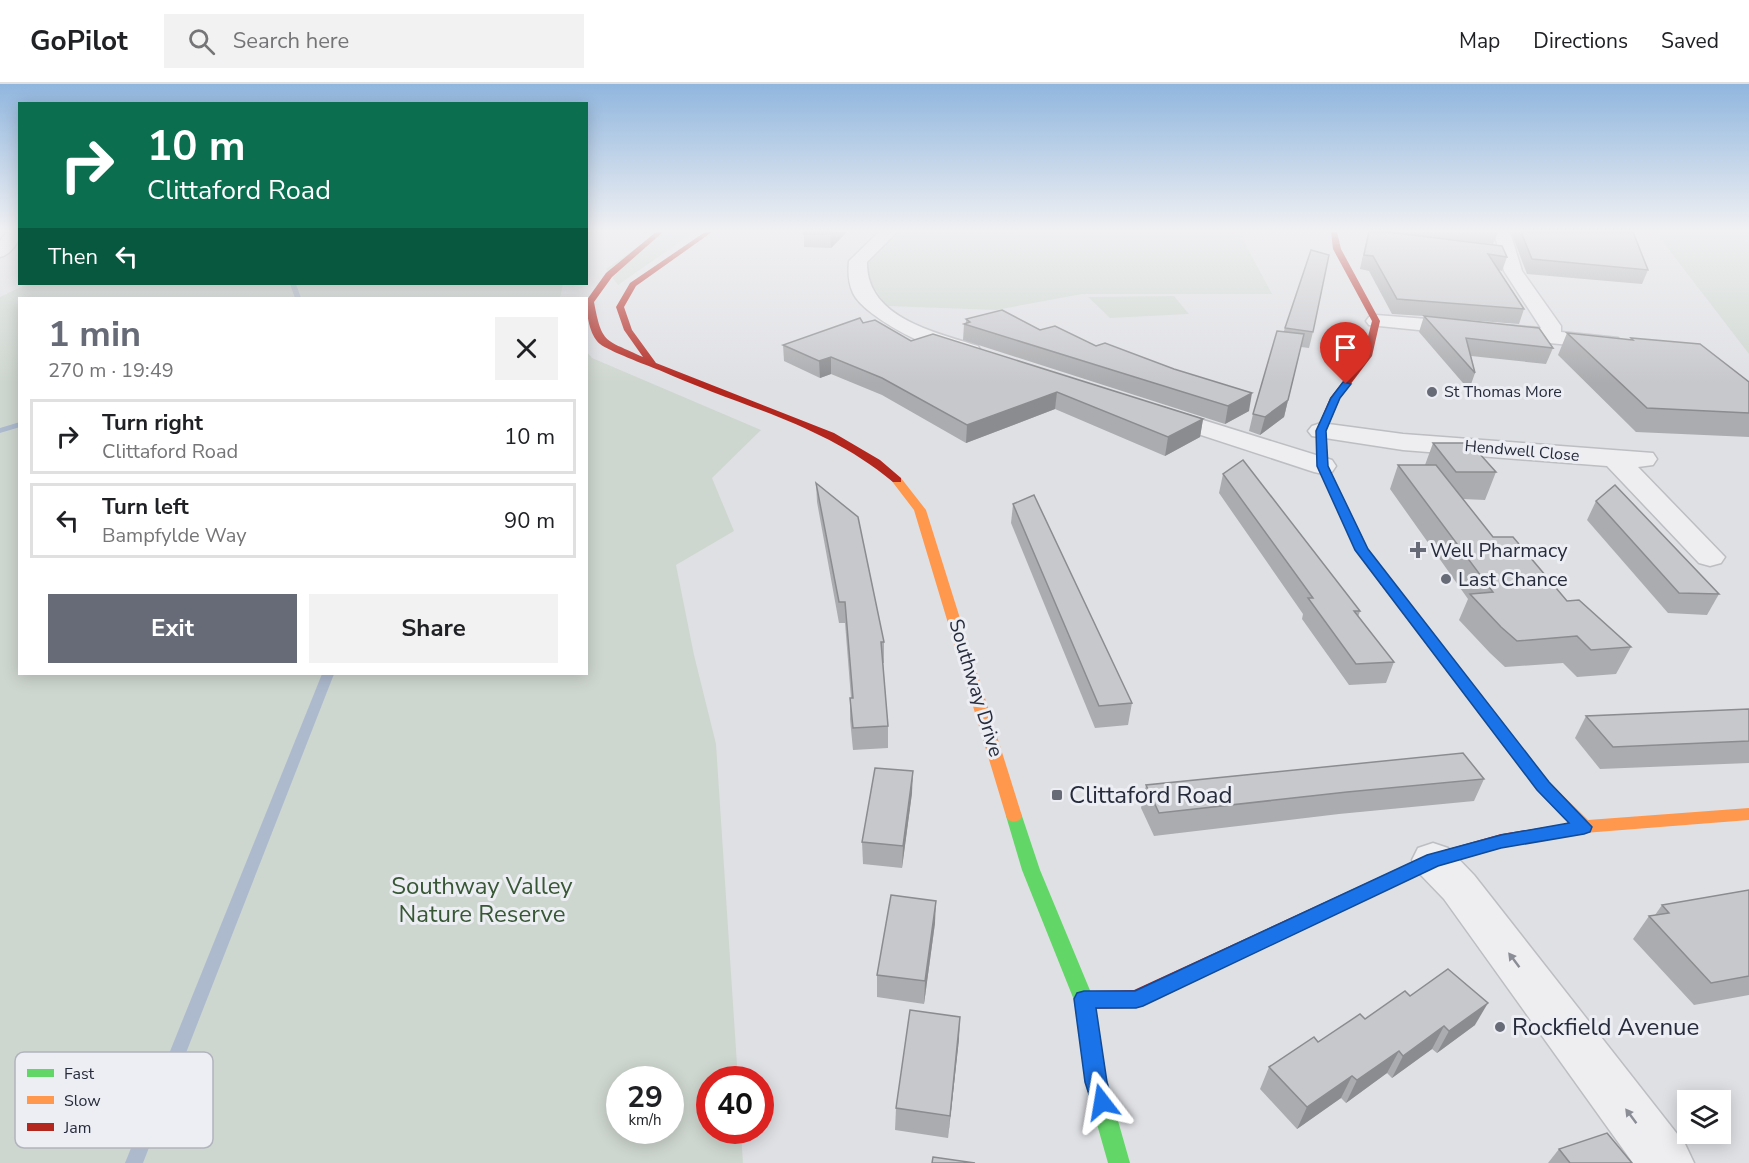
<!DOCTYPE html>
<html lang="en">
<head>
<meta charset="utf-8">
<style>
  :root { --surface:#fff; --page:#f2f2f2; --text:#202124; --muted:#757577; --line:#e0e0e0; --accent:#676b77 }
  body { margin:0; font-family:"Nunito Sans",sans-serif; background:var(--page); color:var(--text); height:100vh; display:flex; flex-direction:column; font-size:22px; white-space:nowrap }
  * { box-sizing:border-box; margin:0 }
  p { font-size:20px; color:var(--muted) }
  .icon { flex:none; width:33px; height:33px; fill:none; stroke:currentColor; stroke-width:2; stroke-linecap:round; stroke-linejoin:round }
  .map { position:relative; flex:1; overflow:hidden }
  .drawer { position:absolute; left:18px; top:213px; width:570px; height:378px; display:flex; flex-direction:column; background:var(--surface); border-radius:0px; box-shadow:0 3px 15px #0003 }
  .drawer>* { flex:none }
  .top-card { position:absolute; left:18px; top:18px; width:570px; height:183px; border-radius:0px; box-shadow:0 3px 15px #0003; background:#0b6e4f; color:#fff; overflow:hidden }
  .controls { position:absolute; left:1677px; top:1006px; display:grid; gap:12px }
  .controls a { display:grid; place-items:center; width:54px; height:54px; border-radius:0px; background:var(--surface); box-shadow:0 3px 15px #0003; font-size:30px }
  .speed { position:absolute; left:606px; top:982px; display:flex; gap:12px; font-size:30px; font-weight:700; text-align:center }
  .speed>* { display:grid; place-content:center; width:78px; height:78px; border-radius:50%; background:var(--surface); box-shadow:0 3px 15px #0003; line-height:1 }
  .speed small { font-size:15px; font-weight:400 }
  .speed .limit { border:9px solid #d22; background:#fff; color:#111 }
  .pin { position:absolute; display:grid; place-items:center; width:51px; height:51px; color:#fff; margin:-62px -26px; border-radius:50% 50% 50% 0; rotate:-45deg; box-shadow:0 0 6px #0007 }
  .pin .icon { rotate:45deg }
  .me { position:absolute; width:66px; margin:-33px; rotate:346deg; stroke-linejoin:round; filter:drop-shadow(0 0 4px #0008) }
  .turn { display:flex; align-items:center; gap:21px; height:126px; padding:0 30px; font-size:27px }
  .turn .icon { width:78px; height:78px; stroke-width:2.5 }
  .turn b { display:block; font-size:42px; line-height:51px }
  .then { display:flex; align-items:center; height:57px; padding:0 30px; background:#0003; gap:12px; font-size:22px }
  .round { display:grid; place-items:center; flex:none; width:63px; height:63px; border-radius:0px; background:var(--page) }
  .overview { display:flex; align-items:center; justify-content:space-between; height:102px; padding:0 30px }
  h1 { font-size:36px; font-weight:700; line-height:45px; color:var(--accent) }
  .cta { display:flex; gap:12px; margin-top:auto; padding:12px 30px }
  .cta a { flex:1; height:69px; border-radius:0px; background:var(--accent); color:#fff; font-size:24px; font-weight:700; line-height:69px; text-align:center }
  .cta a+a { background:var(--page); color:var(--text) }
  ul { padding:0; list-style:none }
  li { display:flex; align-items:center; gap:18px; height:75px; margin:0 12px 9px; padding:0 18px; border:3px solid var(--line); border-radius:0px }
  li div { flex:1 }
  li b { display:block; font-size:22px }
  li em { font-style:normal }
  header { display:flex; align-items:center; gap:36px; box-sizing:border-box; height:84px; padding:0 30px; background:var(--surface); border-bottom:2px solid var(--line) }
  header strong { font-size:28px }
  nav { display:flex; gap:33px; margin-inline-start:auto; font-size:21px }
  .search { width:420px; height:54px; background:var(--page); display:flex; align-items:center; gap:15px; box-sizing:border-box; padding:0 21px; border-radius:0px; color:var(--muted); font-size:22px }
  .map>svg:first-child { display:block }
  .green { fill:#ced7cf; fill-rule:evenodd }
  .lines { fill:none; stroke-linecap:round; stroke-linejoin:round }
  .stream { fill:#adbace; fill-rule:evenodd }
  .street-casing { stroke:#bdbec2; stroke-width:3 }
  .street { fill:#eeeef1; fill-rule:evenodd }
  .fast { fill:#63d668; fill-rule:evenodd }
  .slow { fill:#ff974d; fill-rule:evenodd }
  .jam { fill:#b3261e; fill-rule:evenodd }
  .wall { fill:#abacaf }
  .shaded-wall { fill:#8b8c8f }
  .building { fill:#c7c8cc; stroke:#8b8c8f; stroke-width:1.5 }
  .oneway { fill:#8a8d96 }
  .route { fill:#1a73e8; stroke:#114b97; stroke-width:1.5 }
  .poi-dot { fill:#676b77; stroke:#eceef4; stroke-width:2 }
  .labels { text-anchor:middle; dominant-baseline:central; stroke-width:6; stroke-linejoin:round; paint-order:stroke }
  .far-poi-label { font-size:16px; fill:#272c3c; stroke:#eceef4; text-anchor:start }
  .far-street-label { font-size:16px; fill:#272c3c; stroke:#eceef4 }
  .poi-label { font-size:20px; fill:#272c3c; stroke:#eceef4; text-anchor:start }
  .street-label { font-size:20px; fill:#272c3c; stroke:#eceef4 }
  .near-poi-label { font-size:24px; fill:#272c3c; stroke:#eceef4; text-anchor:start }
  .near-park-label { font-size:24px; fill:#385735; stroke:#eceef4 }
  .key { fill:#eceef4; stroke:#b1b4bd; stroke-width:1.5 }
  .key-label { font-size:16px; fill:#272c3c }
</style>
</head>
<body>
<header>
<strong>GoPilot</strong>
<div class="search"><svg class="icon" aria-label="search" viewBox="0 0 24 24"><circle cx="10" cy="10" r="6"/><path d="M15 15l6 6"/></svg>Search here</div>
<nav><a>Map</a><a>Directions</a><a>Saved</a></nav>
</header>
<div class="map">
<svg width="1749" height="1079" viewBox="0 0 1749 1079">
  <rect width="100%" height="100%" fill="#dfe0e4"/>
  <g class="green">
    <path d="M 659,148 L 694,148 L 618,201 L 606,185 Z"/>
    <path d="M 898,148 L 1239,148 L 1272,210 L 1082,210 L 996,226 L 886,222 L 861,183 Z"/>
    <path d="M 1661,148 L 1749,148 L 1749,270 L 1660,154 Z"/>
    <path d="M 27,200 L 563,200 L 560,214 L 20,214 L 20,590 L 586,590 L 587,268 L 592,274 L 761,346 L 712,394 L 734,447 L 676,481 L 694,571 L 716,660 L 738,996 L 710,996 L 710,1047 L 741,1047 L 743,1079 L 0,1079 L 0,213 ZM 620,996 L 670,996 L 670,1047 L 620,1047 Z"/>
    <path d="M 1174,212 L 1189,230 L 1110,234 L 1088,213 Z"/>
  </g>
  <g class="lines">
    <g class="stream">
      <path d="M 290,200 L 296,200 L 301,214 L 295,214 Z"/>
      <path d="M 20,338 L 20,343 L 0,349 L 0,344 Z"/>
      <path d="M 322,590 L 334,590 L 143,1079 L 125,1079 Z"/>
    </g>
    <defs>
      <g id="street">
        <path d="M 7,148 L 20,148 C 20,158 10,171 0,173 L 0,157 Z"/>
        <path d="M 879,148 L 897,148 L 867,178 C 866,234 935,248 978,262 L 981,267 L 978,272 C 951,278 865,235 853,209 C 848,198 848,188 849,177 Z"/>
        <path d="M 1494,148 L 1510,148 L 1522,187 L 1561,242 L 1561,248 L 1618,254 L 1621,259 L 1618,264 L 1610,265 L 1369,241 L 1366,237 L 1369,233 L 1376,231 L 1541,244 L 1504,187 Z"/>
        <path d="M 1158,322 L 1332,376 L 1336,382 L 1332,388 L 1323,390 L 1314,388 L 1149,334 L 1146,329 L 1149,324 Z"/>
        <path d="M 1321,339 L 1403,350 L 1653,369 L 1657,375 L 1653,381 L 1638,383 L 1725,473 L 1721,479 L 1710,482 L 1699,479 L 1607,382 L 1403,366 L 1312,352 L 1308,347 L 1312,342 Z"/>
        <path d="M 1433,759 L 1448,764 L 1474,791 L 1685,1060 L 1694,1079 L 1633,1079 L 1444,815 L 1418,788 L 1412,776 L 1418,764 Z"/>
      </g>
    </defs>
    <use href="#street" class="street-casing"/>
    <use href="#street" class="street"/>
    <path class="fast" d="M 1014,726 L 1020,728 L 1022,732 L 1040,786 L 1094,916 L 1107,998 L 1130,1079 L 1108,1079 L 1085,998 L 1074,916 L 1022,786 L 1006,732 L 1008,728 Z"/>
    <g class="slow">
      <path d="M 897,393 L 901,394 L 926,426 L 1022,732 L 1020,736 L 1014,738 L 1008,736 L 1006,732 L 914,426 L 891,396 Z"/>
      <path d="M 1386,494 L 1391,495 L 1549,698 L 1588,736 L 1749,724 L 1749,736 L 1584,749 L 1552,754 L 1546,753 L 1544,748 L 1546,743 L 1570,739 L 1537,706 L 1381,501 L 1380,498 L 1381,495 Z"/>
    </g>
    <g class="jam">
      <path d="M 656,148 L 663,148 L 612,193 L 594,218 C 602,261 605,255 643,273 L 624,246 L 616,223 L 630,199 L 705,148 L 712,148 L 636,202 L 624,223 L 632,246 L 656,279 L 834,349 L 880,376 L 901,394 L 901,398 L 893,398 C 822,339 741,323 659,286 C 646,281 609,267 600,260 C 589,251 587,230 586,217 L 606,189 Z"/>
      <path d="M 1331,148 L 1337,148 L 1341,165 L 1380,237 L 1372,272 L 1340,314 L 1326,347 L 1328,382 L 1368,465 L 1392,498 L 1386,502 L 1381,501 L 1356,466 L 1318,382 L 1316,347 L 1330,314 L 1363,272 L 1372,237 L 1333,165 Z"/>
      <path d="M 1552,742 L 1558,743 L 1560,748 L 1558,753 L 1501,764 L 1438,781 L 1136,924 L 1084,925 L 1077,922 L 1074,916 L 1077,910 L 1084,907 L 1134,906 L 1427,771 L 1501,750 Z"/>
    </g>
  </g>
  <g class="wall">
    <path d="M 804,148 L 847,148 L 831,164 L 804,163 Z"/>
    <path d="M 1368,148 L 1498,148 L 1493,160 L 1388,148 L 1507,173 L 1502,187 L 1499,186 L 1524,225 L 1519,240 L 1427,233 L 1553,264 L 1546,280 L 1471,272 L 1475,289 L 1469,306 L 1419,248 L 1424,232 L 1392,230 L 1369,187 L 1360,185 Z"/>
    <path d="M 1511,148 L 1633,148 L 1648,186 L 1642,200 L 1527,190 Z"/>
    <path d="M 966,235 L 1040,246 L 1096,262 L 1249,327 L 1225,340 L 963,256 L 964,240 L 966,240 Z"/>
    <path d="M 863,239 L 911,257 L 1203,335 L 1200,353 L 1165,372 L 1055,325 L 966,359 L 882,311 L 831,290 L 820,294 L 784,277 L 783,261 Z"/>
    <path d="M 1285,244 L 1313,248 L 1309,264 L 1301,263 L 1284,333 L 1260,351 L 1249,347 L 1253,330 Z"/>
    <path d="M 1567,249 L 1630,256 L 1631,254 L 1749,298 L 1749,353 L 1636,348 L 1558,271 Z"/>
    <path d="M 1433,359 L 1496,388 L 1485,416 L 1463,415 L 1493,453 L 1567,517 L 1631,563 L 1616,590 L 1577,593 L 1563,579 L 1505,583 L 1490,569 L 1459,536 L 1468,515 L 1390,405 L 1398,381 L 1425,381 Z"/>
    <path d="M 1223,390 L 1360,527 L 1358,533 L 1394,578 L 1386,599 L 1349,601 L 1302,535 L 1303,530 L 1219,409 Z"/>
    <path d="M 816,399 L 884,558 L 884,579 L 883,579 L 888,642 L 888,664 L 853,666 L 850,635 L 850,614 L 851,614 L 845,539 L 839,539 L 817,418 Z"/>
    <path d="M 1596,417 L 1719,510 L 1707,531 L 1668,529 L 1587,436 Z"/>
    <path d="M 1013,420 L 1132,619 L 1128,641 L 1095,644 L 1011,439 Z"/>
    <path d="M 1749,625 L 1749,679 L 1600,685 L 1575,654 L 1586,632 Z"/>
    <path d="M 1484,695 L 1474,717 L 1339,730 L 1154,752 L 1141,724 L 1146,701 Z"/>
    <path d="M 912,709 L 902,784 L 863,780 L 862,758 Z"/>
    <path d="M 1749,806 L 1749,911 L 1694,921 L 1633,855 L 1649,832 L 1655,831 L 1662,821 Z"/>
    <path d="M 935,839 L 924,920 L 877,913 L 877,891 Z"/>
    <path d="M 1410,912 L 1475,941 L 1437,969 L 1432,965 L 1392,994 L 1387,989 L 1346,1019 L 1341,1014 L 1297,1045 L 1260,1005 L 1269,983 Z"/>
    <path d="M 959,955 L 948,1054 L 895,1046 L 896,1024 Z"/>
    <path d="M 1559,1065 L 1632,1079 L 1548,1079 Z"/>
  </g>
  <g class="shaded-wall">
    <path d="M 832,148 L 847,148 L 831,164 L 830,150 Z"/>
    <path d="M 831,273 L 831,290 L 820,294 L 819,277 Z"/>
    <path d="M 1057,308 L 1055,325 L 966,359 L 967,341 Z"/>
    <path d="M 1252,309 L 1249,327 L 1225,340 L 1228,322 Z"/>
    <path d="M 1288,316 L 1284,333 L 1260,351 L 1265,333 Z"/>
    <path d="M 1203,335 L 1200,353 L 1165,372 L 1168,353 Z"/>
    <path d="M 913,687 L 912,709 L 902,784 L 903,762 Z"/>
    <path d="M 936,817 L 935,839 L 924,920 L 925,897 Z"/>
    <path d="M 1488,919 L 1475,941 L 1437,969 L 1449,947 Z"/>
    <path d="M 960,933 L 959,955 L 948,1054 L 950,1032 Z"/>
    <path d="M 1444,942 L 1432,965 L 1392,994 L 1403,972 Z"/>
    <path d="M 1399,967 L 1387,989 L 1346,1019 L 1357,996 Z"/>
    <path d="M 1352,992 L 1341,1014 L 1297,1045 L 1307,1023 Z"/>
  </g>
  <g class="building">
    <path d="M 804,148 L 832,148 L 830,150 L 803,150 Z"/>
    <path d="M 1369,148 L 1387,148 L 1502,162 L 1507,173 L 1488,170 L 1524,225 L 1397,215 L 1373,172 L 1364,171 Z"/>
    <path d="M 1521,148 L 1633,148 L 1648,186 L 1532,175 Z"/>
    <path d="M 1311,166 L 1329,171 L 1313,248 L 1285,244 Z"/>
    <path d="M 1002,226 L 1040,246 L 1055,242 L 1096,262 L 1105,259 L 1174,285 L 1252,309 L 1228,322 L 964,240 L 970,238 L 966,235 Z"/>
    <path d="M 1424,232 L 1539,244 L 1553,264 L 1466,254 L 1475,289 Z"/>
    <path d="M 860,234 L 863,239 L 875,236 L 911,257 L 933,250 L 1203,335 L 1168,353 L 1057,308 L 967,341 L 882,294 L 831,273 L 819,277 L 783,261 Z"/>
    <path d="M 1277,247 L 1304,250 L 1288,316 L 1265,333 L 1253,330 Z"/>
    <path d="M 1567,249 L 1633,256 L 1631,254 L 1700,260 L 1749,298 L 1749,329 L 1647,324 Z"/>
    <path d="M 1433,359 L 1470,359 L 1496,388 L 1456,388 Z"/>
    <path d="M 1243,376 L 1360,527 L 1354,527 L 1394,578 L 1356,580 L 1308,514 L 1313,514 L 1223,390 Z"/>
    <path d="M 1398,381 L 1436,381 L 1493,453 L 1513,453 L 1567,517 L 1579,516 L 1631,563 L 1591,566 L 1577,552 L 1517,557 L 1501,543 L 1470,510 L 1493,508 Z"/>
    <path d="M 816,399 L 858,433 L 884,558 L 881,558 L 888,642 L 853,644 L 850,614 L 853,614 L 845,518 L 839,518 Z"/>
    <path d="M 1615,401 L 1719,510 L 1679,509 L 1596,417 Z"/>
    <path d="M 1034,411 L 1132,619 L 1099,622 L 1013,420 Z"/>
    <path d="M 1749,625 L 1749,657 L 1613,663 L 1586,632 Z"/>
    <path d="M 1463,669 L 1484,695 L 1347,708 L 1159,729 L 1146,701 Z"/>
    <path d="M 875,684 L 913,687 L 903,762 L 862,758 Z"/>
    <path d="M 1749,806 L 1749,892 L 1711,899 L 1649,832 L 1669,829 L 1662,821 Z"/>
    <path d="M 891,811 L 936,817 L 925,897 L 877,891 Z"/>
    <path d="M 1448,885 L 1488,919 L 1449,947 L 1444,942 L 1403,972 L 1399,967 L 1357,996 L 1352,992 L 1307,1023 L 1269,983 L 1314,953 L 1318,958 L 1360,930 L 1365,935 L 1405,907 L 1410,912 Z"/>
    <path d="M 910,926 L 960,933 L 950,1032 L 896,1024 Z"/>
    <path d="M 1607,1049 L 1632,1079 L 1570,1079 L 1559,1065 Z"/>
    <path d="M 933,1073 L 975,1079 L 932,1079 Z"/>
  </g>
  <defs><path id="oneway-solid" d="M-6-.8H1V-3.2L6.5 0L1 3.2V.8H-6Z" transform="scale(1.5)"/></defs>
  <g class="oneway">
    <use href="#oneway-solid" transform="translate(1514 876) rotate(-127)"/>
    <use href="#oneway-solid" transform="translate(1631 1032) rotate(-127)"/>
  </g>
  <linearGradient id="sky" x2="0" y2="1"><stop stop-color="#90b6de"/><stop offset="0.49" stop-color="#f1f1f3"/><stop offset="1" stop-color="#f1f1f3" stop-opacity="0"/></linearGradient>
  <rect width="1749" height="299" fill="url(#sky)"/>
  <path class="route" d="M 1343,298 L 1351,300 L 1340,314 L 1326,347 L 1328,382 L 1368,465 L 1549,698 L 1592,743 L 1590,748 L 1584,750 L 1501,764 L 1438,782 L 1143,922 L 1136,924 L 1096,924 L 1107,998 L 1113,1018 L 1110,1026 L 1102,1029 L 1094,1026 L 1085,998 L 1074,915 L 1077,909 L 1084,907 L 1135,907 L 1427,771 L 1501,751 L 1569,739 L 1537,706 L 1355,466 L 1317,382 L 1316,347 L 1331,314 Z"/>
  <g class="poi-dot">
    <circle cx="1432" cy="308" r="6"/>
    <path d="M1415 457h6v6h6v6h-6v6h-6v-6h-6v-6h6z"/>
    <circle cx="1446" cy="495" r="6"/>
    <rect x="1051" y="705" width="12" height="12" rx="3"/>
    <circle cx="1500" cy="943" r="6"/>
  </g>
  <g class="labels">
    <g class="far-poi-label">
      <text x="1444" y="308">St Thomas More</text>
    </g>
    <g class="far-street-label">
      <text transform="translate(1522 367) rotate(5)">Hendwell Close</text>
    </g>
    <g class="poi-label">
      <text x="1430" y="466">Well Pharmacy</text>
      <text x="1458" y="495">Last Chance</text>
    </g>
    <g class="street-label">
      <text transform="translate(976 604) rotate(73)">Southway Drive</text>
    </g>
    <g class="near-poi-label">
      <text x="1069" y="711">Clittaford Road</text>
      <text x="1512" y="943">Rockfield Avenue</text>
    </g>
    <g class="near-park-label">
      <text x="482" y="802">Southway Valley<tspan x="482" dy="28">Nature Reserve</tspan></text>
    </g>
  </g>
  <rect x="15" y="968" width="198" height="96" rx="9" class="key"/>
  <rect x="27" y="985" width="27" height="8" fill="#63d668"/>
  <rect x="27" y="1012" width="27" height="8" fill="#ff974d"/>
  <rect x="27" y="1039" width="27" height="8" fill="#b3261e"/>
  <g class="key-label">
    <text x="64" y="995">Fast</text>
    <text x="64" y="1022">Slow</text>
    <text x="64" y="1049">Jam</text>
  </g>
</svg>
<div class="controls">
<a><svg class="icon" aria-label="layers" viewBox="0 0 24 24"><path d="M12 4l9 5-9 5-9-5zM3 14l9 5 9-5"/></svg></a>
</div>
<div class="speed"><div>29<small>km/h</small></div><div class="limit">40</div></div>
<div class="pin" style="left:1346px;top:300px;background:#d93025"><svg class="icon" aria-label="arrive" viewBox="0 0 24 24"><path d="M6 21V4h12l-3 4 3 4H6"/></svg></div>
<svg class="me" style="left:1102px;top:1018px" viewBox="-20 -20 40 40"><path d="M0-17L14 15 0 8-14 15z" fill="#1a73e8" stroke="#fff" stroke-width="4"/></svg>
<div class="top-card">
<div class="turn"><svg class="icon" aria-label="right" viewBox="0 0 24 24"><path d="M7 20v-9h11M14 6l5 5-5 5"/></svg><div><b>10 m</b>Clittaford Road</div></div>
<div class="then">Then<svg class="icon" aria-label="left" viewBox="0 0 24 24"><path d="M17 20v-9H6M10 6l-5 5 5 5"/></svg></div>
</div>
<section class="drawer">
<div class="overview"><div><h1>1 min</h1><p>270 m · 19:49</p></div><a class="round"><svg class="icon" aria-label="close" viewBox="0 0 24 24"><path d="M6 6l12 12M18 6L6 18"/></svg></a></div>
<ul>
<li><svg class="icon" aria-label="right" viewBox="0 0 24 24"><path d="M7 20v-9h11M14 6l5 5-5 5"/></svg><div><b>Turn right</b><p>Clittaford Road</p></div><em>10 m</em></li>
<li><svg class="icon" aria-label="left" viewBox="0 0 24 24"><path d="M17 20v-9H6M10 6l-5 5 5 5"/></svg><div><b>Turn left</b><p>Bampfylde Way</p></div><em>90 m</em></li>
</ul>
<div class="cta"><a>Exit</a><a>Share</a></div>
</section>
</div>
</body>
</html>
